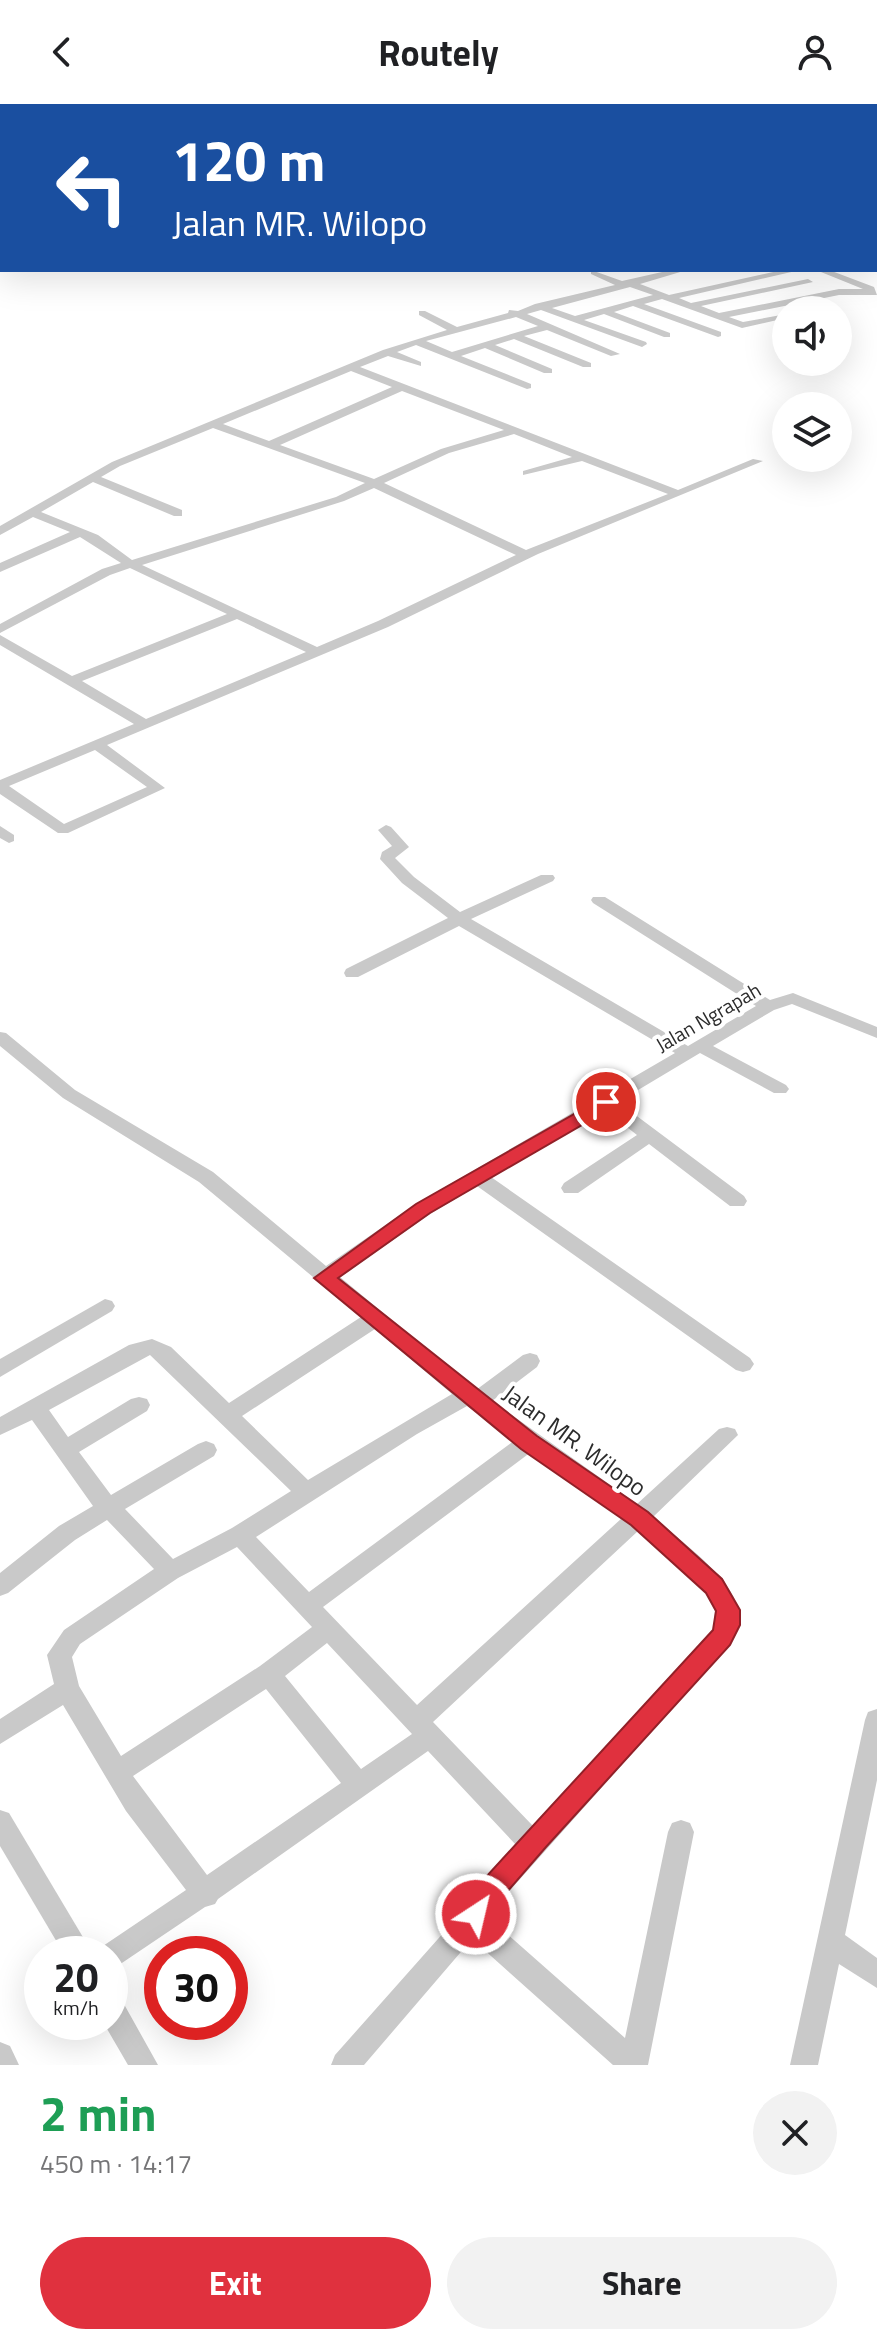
<!DOCTYPE html>
<html lang="en">
<head>
<meta charset="utf-8">
<style>
  :root { --surface:#fff; --page:#f2f2f2; --text:#202124; --muted:#757577; --accent:#e0313e }
  body { margin:0; font-family:"Titillium Web",sans-serif; background:var(--page); color:var(--text); height:100vh; display:flex; flex-direction:column; font-size:30px; white-space:nowrap }
  * { box-sizing:border-box; margin:0 }
  p { font-size:26px; color:var(--muted) }
  .icon { flex:none; width:44px; height:44px; fill:none; stroke:currentColor; stroke-width:2; stroke-linecap:round; stroke-linejoin:round }
  .map { position:relative; height:1961px; overflow:hidden }
  .side { display:flex; flex-direction:column; background:var(--surface); flex:1 }
  .side>* { flex:none }
  .top-card { position:absolute; left:0px; top:0px; width:878px; height:168px; box-shadow:0 8px 32px #0002; background:#1a4fa0; color:#fff; overflow:hidden }
  .buttons { position:absolute; left:772px; top:192px; display:grid; gap:16px }
  .buttons a { display:grid; place-items:center; width:80px; height:80px; border-radius:50%; background:var(--surface); box-shadow:0 8px 32px #0002; font-size:40px }
  .speed { position:absolute; left:24px; top:1832px; display:flex; gap:16px; font-size:40px; font-weight:700; text-align:center }
  .speed>* { display:grid; place-content:center; width:104px; height:104px; border-radius:50%; background:var(--surface); box-shadow:0 8px 32px #0002; line-height:1 }
  .speed small { font-size:20px; font-weight:400 }
  .speed .limit { border:12px solid #d22; background:#fff; color:#111 }
  .pin { position:absolute; display:grid; place-items:center; width:68px; height:68px; color:#fff; margin:-34px; border:4px solid #fff; border-radius:50%; box-shadow:0 2px 8px #0007 }
  .me { position:absolute; width:88px; margin:-44px; rotate:35deg; stroke-linejoin:round; filter:drop-shadow(0 0 6px #0008) }
  .turn { display:flex; align-items:center; gap:28px; height:168px; padding:0 40px; font-size:36px }
  .turn .icon { width:104px; height:104px; stroke-width:2.5 }
  .turn b { display:block; font-size:56px; line-height:68px }
  .round { display:grid; place-items:center; flex:none; width:84px; height:84px; border-radius:42px; background:var(--page) }
  .head { display:flex; align-items:center; justify-content:space-between; height:136px; padding:0 40px }
  h1 { font-size:48px; font-weight:700; line-height:60px; color:#1e9e55 }
  .button { display:flex; gap:16px; margin-top:auto; padding:16px 40px }
  .button a { flex:1; height:92px; border-radius:48px; background:var(--accent); color:#fff; font-size:32px; font-weight:700; line-height:92px; text-align:center }
  .button a+a { background:var(--page); color:var(--text) }
  header { display:flex; justify-content:space-between; align-items:center; height:104px; padding:0 40px; background:var(--surface); font-size:36px; font-weight:700 }
  .map>svg:first-child { display:block }
  .lines { fill:none; stroke-linecap:round; stroke-linejoin:round }
  .street { fill:#c9c9c9; fill-rule:evenodd }
  .route { fill:#e0313e; stroke:#922028; stroke-width:2 }
  .labels { text-anchor:middle; dominant-baseline:central; stroke-width:8; stroke-linejoin:round; paint-order:stroke }
  .street-label { font-size:20px; fill:#2c2c2c; stroke:#fff }
  .near-street-label { font-size:24px; fill:#2c2c2c; stroke:#fff }
</style>
</head>
<body>
<header><svg class="icon" aria-label="back" viewBox="0 0 24 24"><path d="M15 5l-7 7 7 7"/></svg>Routely<svg class="icon" aria-label="person" viewBox="0 0 24 24"><circle cx="12" cy="8" r="4"/><path d="M4 21q1-7 8-7t8 7"/></svg></header>
<div class="map">
<svg width="877" height="1961" viewBox="0 0 877 1961">
  <rect width="100%" height="100%" fill="#fff"/>
  <g class="lines">
    <g class="street">
      <path d="M 248,0 L 257,0 L 246,2 Z"/>
      <rect x="0" y="20" width="2" height="4"/>
      <rect x="0" y="80" width="2" height="5"/>
      <rect x="0" y="110" width="2" height="6"/>
      <rect x="876" y="123" width="1" height="6"/>
      <path d="M 591,166 L 622,177 L 671,166 L 687,166 L 640,180 L 669,191 L 782,166 L 800,166 L 679,194 L 691,199 L 808,175 L 813,178 L 701,202 L 719,209 L 839,185 L 863,185 L 816,166 L 829,166 L 874,183 L 877,191 L 839,191 L 729,213 L 743,218 L 781,211 L 786,214 L 742,224 L 662,195 L 644,200 L 721,228 L 721,232 L 718,233 L 633,202 L 614,208 L 670,229 L 670,233 L 664,233 L 604,210 L 584,216 L 646,238 L 647,240 L 642,243 L 541,206 L 527,210 L 620,250 L 611,252 L 547,226 L 524,232 L 591,259 L 591,263 L 583,263 L 514,235 L 495,241 L 552,265 L 552,269 L 544,269 L 485,244 L 461,252 L 531,280 L 531,284 L 527,285 L 416,241 L 397,248 L 421,258 L 421,262 L 388,252 L 360,263 L 678,386 L 753,355 L 763,357 L 538,450 L 388,523 L 107,641 L 165,684 L 68,729 L 58,729 L 0,690 L 0,676 L 134,620 L 0,541 L 0,531 L 72,572 L 227,510 L 130,464 L 110,471 L 0,529 L 0,520 L 102,465 L 121,459 L 80,433 L 0,468 L 0,459 L 70,428 L 33,413 L 0,431 L 0,422 L 112,358 L 383,246 L 447,226 L 419,211 L 419,207 L 425,207 L 457,223 L 508,209 L 509,206 L 518,207 L 535,200 L 615,181 L 591,170 ZM 630,183 L 653,191 L 575,212 L 552,204 ZM 516,213 L 538,222 L 452,248 L 426,237 ZM 351,267 L 392,283 L 269,337 L 223,320 ZM 402,287 L 504,326 L 441,345 L 374,375 L 280,341 ZM 213,324 L 365,379 L 336,393 L 132,456 L 98,431 L 41,408 L 93,378 L 174,412 L 182,412 L 182,406 L 101,373 L 120,362 ZM 514,330 L 572,353 L 523,367 L 523,371 L 582,357 L 668,390 L 526,446 L 384,379 L 449,349 ZM 374,384 L 516,451 L 378,517 L 317,543 L 142,461 L 344,397 ZM 237,515 L 306,548 L 146,615 L 82,577 ZM 95,646 L 147,683 L 64,720 L 9,682 Z"/>
      <path d="M 386,721 L 391,723 L 409,743 L 395,754 L 414,773 L 460,808 L 541,771 L 553,771 L 555,774 L 553,777 L 471,815 L 688,942 L 756,902 L 593,799 L 591,796 L 593,793 L 605,793 L 770,896 L 793,889 L 877,923 L 877,934 L 792,900 L 774,906 L 713,942 L 786,981 L 789,985 L 786,989 L 774,989 L 700,949 L 618,998 L 744,1092 L 747,1097 L 744,1102 L 730,1102 L 649,1040 L 578,1089 L 564,1089 L 561,1084 L 564,1079 L 637,1031 L 605,1006 L 491,1073 L 750,1254 L 754,1260 L 750,1266 L 743,1268 L 736,1266 L 477,1082 L 430,1110 L 340,1173 L 476,1286 L 523,1251 L 530,1249 L 537,1251 L 540,1257 L 537,1263 L 492,1297 L 637,1400 L 719,1325 L 727,1323 L 735,1325 L 738,1331 L 653,1413 C 679,1436 737,1476 739,1511 C 740,1522 734,1532 729,1541 L 495,1803 L 490,1815 L 625,1934 L 668,1728 L 672,1719 L 681,1716 L 690,1719 L 694,1728 L 648,1961 L 613,1961 L 472,1835 L 364,1961 L 331,1961 L 335,1951 L 469,1800 L 475,1786 L 516,1741 L 428,1647 L 218,1795 L 215,1800 L 205,1803 L 110,1867 L 110,1850 L 98,1850 L 100,1844 L 186,1786 L 126,1707 L 63,1601 L 0,1640 L 0,1615 L 54,1580 L 47,1551 L 64,1526 L 154,1465 L 107,1416 L 75,1436 L 8,1489 L 0,1492 L 0,1469 L 59,1422 L 93,1402 L 32,1316 L 0,1331 L 0,1313 L 129,1241 L 152,1235 L 171,1243 L 229,1299 L 361,1213 L 199,1078 L 63,994 L 0,942 L 0,928 L 6,929 L 75,986 L 213,1068 L 326,1162 L 416,1100 L 675,949 L 459,822 L 358,873 L 346,873 L 344,869 L 346,865 L 448,814 L 402,779 L 380,755 L 382,748 L 392,742 L 378,726 ZM 375,1225 L 452,1290 L 308,1376 L 242,1312 ZM 150,1251 L 291,1387 L 232,1424 L 173,1455 L 125,1405 L 214,1352 L 217,1346 L 214,1340 L 206,1337 L 198,1340 L 111,1391 L 79,1348 L 147,1307 L 150,1301 L 147,1295 L 139,1293 L 131,1295 L 68,1333 L 49,1306 ZM 467,1302 L 515,1336 L 309,1488 L 256,1433 L 417,1330 ZM 531,1348 L 622,1414 L 417,1601 L 323,1503 ZM 638,1427 L 706,1489 L 715,1507 L 713,1526 L 533,1722 L 433,1618 ZM 237,1443 L 312,1523 L 260,1562 L 121,1652 L 79,1582 L 72,1553 L 80,1540 L 178,1474 ZM 327,1539 L 412,1630 L 361,1665 L 285,1572 ZM 266,1585 L 341,1679 L 207,1771 L 133,1672 Z"/>
      <path d="M 0,722 L 14,731 L 14,737 L 9,739 L 0,734 Z"/>
      <path d="M 105,1195 L 112,1197 L 115,1202 L 112,1207 L 0,1273 L 0,1255 Z"/>
      <path d="M 877,1605 L 877,1676 L 845,1831 L 877,1854 L 877,1884 L 839,1860 L 818,1961 L 790,1961 L 865,1616 L 868,1608 Z"/>
      <path d="M 0,1706 L 9,1709 L 93,1850 L 64,1850 L 0,1742 Z"/>
      <path d="M 110,1889 L 120,1893 L 158,1961 L 128,1961 L 103,1918 L 110,1918 Z"/>
      <path d="M 0,1938 L 10,1942 L 19,1961 L 0,1961 Z"/>
    </g>
  </g>
  <path class="route" d="M 606,992 L 615,998 L 613,1003 L 430,1109 L 338,1174 L 537,1332 L 648,1408 L 722,1475 L 740,1506 L 740,1521 L 730,1541 L 546,1743 L 493,1804 L 486,1819 L 476,1823 L 467,1819 L 463,1810 L 474,1786 L 713,1526 L 716,1507 L 706,1489 L 631,1421 L 521,1345 L 314,1174 L 416,1100 Z"/>
  <g class="labels">
    <g class="street-label">
      <text transform="translate(708 913) rotate(-30)">Jalan Ngrapah</text>
    </g>
    <g class="near-street-label">
      <text transform="translate(575 1336) rotate(36)">Jalan MR. Wilopo</text>
    </g>
  </g>
</svg>
<div class="buttons">
<a><svg class="icon" aria-label="sound" viewBox="0 0 24 24"><path d="M4 9h4l5-4v14l-5-4H4zM17 9q2 3 0 6"/></svg></a>
<a><svg class="icon" aria-label="layers" viewBox="0 0 24 24"><path d="M12 4l9 5-9 5-9-5zM3 14l9 5 9-5"/></svg></a>
</div>
<div class="speed"><div>20<small>km/h</small></div><div class="limit">30</div></div>
<div class="pin" style="left:606px;top:998px;background:#d93025"><svg class="icon" aria-label="arrive" viewBox="0 0 24 24"><path d="M6 21V4h12l-3 4 3 4H6"/></svg></div>
<svg class="me" style="left:476px;top:1810px" viewBox="-20 -20 40 40"><circle r="17" fill="#e0313e" stroke="#fff" stroke-width="3"/><path d="M0-11L8 9 0 5-8 9z" fill="#fff"/></svg>
<div class="top-card">
<div class="turn"><svg class="icon" aria-label="left" viewBox="0 0 24 24"><path d="M17 20v-9H6M10 6l-5 5 5 5"/></svg><div><b>120 m</b>Jalan MR. Wilopo</div></div>
</div>
</div>
<section class="side">
<div class="head"><div><h1>2 min</h1><p>450 m · 14:17</p></div><a class="round"><svg class="icon" aria-label="close" viewBox="0 0 24 24"><path d="M6 6l12 12M18 6L6 18"/></svg></a></div>
<div class="button"><a>Exit</a><a>Share</a></div>
</section>
</body>
</html>
